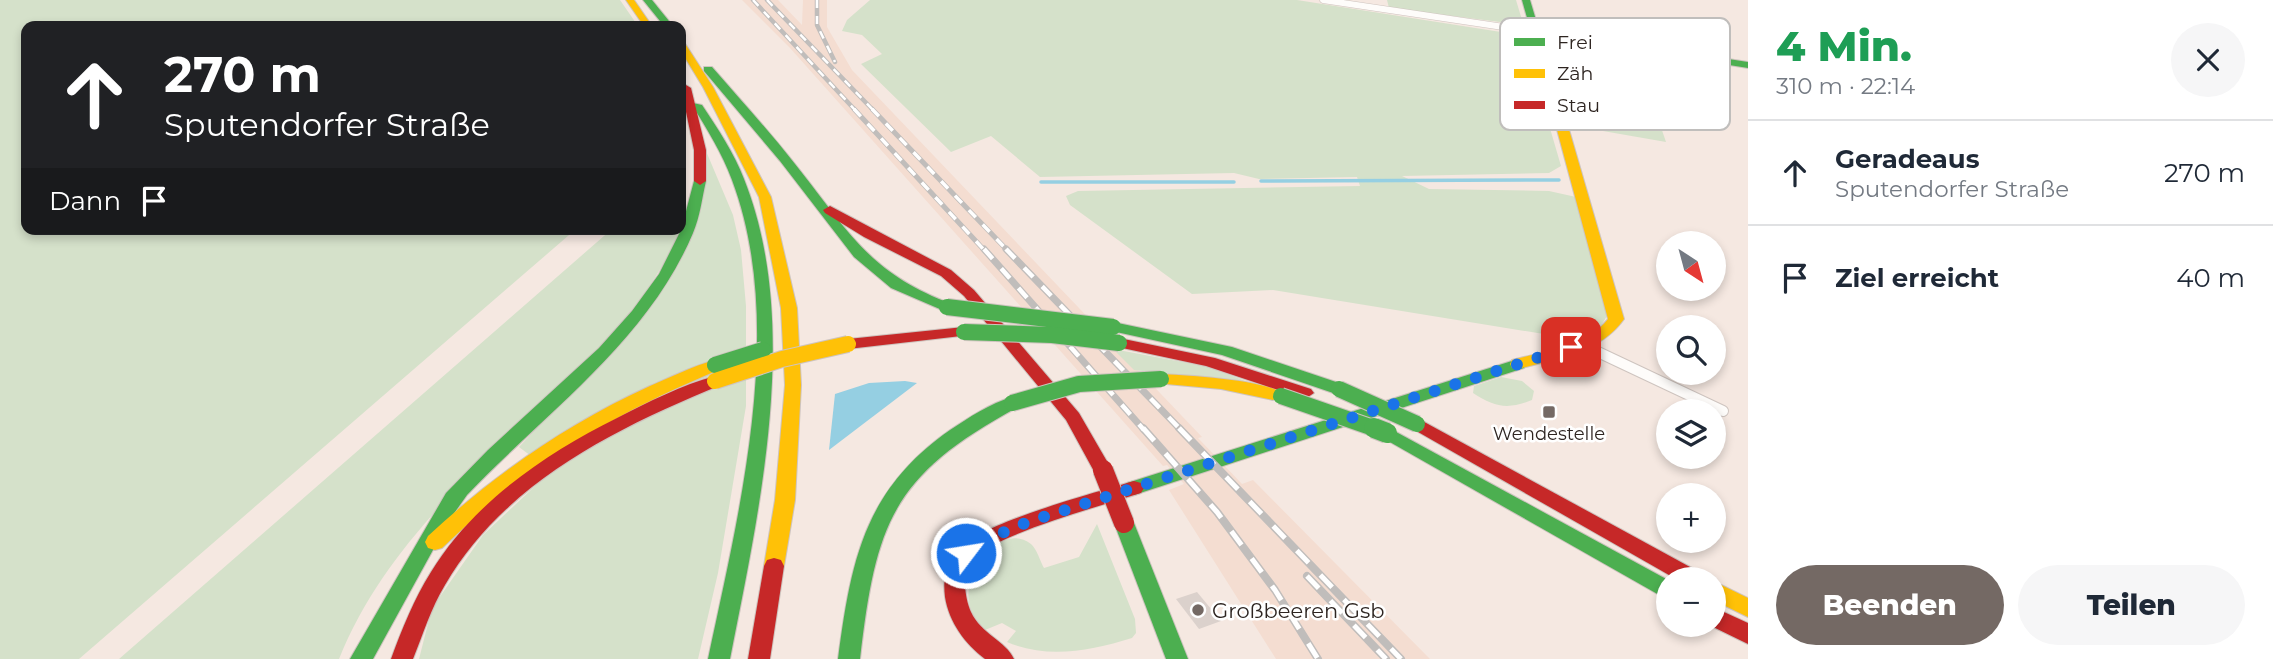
<!DOCTYPE html>
<html lang="de">
<head>
<meta charset="utf-8">
<style>
  :root { --surface:#fff; --page:#f6f6f7; --text:#1f2937; --muted:#747a83; --line:#e0e1e3; --accent:#746964 }
  body { margin:0; font-family:Montserrat,sans-serif; background:var(--page); color:var(--text); height:100vh; display:flex; flex-direction:column; font-size:26px; white-space:nowrap }
  * { box-sizing:border-box; margin:0 }
  p { font-size:23px; color:var(--muted) }
  .icon { flex:none; width:38px; height:38px; fill:none; stroke:currentColor; stroke-width:2; stroke-linecap:round; stroke-linejoin:round }
  .map { position:relative; flex:1; overflow:hidden }
  .sheet { display:flex; flex-direction:column; background:var(--surface); width:525px }
  .sheet>* { flex:none }
  .banner { position:absolute; left:21px; top:21px; width:665px; height:214px; border-radius:14px; box-shadow:0 4px 10px #0003; background:#202124; color:#fff; overflow:hidden }
  .needle { width:46px; rotate:144deg }
  .controls { position:absolute; left:1656px; top:231px; display:grid; gap:14px }
  .controls a { display:grid; place-items:center; width:70px; height:70px; border-radius:50%; background:var(--surface); box-shadow:0 4px 10px #0003; font-size:35px }
  .pin { position:absolute; display:grid; place-items:center; width:60px; height:60px; color:#fff; margin:-30px; border-radius:14px; box-shadow:0 4px 10px #0006 }
  .me { position:absolute; width:77px; margin:-38px; rotate:59deg; stroke-linejoin:round; filter:drop-shadow(0 0 5px #0008) }
  .turn { display:flex; align-items:center; gap:24px; height:147px; padding:0 28px; font-size:32px }
  .turn .icon { width:91px; height:91px; stroke-width:2.5 }
  .turn b { display:block; font-size:49px; line-height:60px }
  .then { display:flex; align-items:center; height:66px; padding:0 28px; background:#0003; gap:14px; font-size:26px }
  .round { display:grid; place-items:center; flex:none; width:74px; height:74px; border-radius:37px; background:var(--page) }
  .headline { display:flex; align-items:center; justify-content:space-between; height:119px; padding:0 28px }
  h1 { font-size:42px; font-weight:800; line-height:52px; color:#1e9e55 }
  .primary-button { display:flex; gap:14px; margin-top:auto; padding:14px 28px }
  .primary-button a { flex:1; height:80px; border-radius:42px; background:var(--accent); color:#fff; font-size:28px; font-weight:800; line-height:80px; text-align:center }
  .primary-button a+a { background:var(--page); color:var(--text) }
  ul { padding:0; list-style:none }
  li { display:flex; align-items:center; gap:21px; height:105px; padding:0 28px; border-top:2px solid var(--line) }
  li div { flex:1 }
  li b { display:block; font-size:26px }
  li em { font-style:normal }
  main { display:flex; flex:1; min-height:0 }
  .map>svg:first-child { display:block }
  .built { fill:#f4ddd1 }
  .green { fill:#d5e1ca }
  .water { fill:#95cfe2 }
  .lines { fill:none; stroke-linecap:round; stroke-linejoin:round }
  .stream { stroke:#95cfe2; stroke-width:3.5 }
  .building { fill:#dbd1cc }
  .street-far1-casing { stroke:#cec4bf; stroke-width:7 }
  .street-casing { stroke:#cec4bf; stroke-width:12 }
  .fast-casing { stroke:#cec4bf; stroke-width:2 }
  .slow-casing { stroke:#cec4bf; stroke-width:2 }
  .jam-casing { stroke:#cec4bf; stroke-width:2 }
  .street-far1 { stroke:#fefcfa; stroke-width:6 }
  .street { stroke:#fefcfa; stroke-width:10 }
  .fast { fill:#4caf50; fill-rule:evenodd }
  .slow { fill:#ffc107; fill-rule:evenodd }
  .jam { fill:#c62828; fill-rule:evenodd }
  .rail-far3-casing { stroke:#c0bdbb; stroke-width:4.5 }
  .rail-far2-casing { stroke:#c0bdbb; stroke-width:5 }
  .rail-far1-casing { stroke:#c0bdbb; stroke-width:7 }
  .rail-casing { stroke:#c0bdbb; stroke-width:8 }
  .rail-far3 { stroke:#fff; stroke-width:2.5; stroke-dasharray:8; stroke-linecap:butt }
  .rail-far2 { stroke:#fff; stroke-width:3.5; stroke-dasharray:10; stroke-linecap:butt }
  .rail-far1 { stroke:#fff; stroke-width:4.5; stroke-dasharray:13; stroke-linecap:butt }
  .rail { stroke:#fff; stroke-width:5; stroke-dasharray:17; stroke-linecap:butt }
  .fast-bridge-far1-casing { stroke:#cec4bf; stroke-width:18; stroke-linecap:butt }
  .fast-bridge-casing { stroke:#cec4bf; stroke-width:22; stroke-linecap:butt }
  .slow-bridge-casing { stroke:#cec4bf; stroke-width:18; stroke-linecap:butt }
  .jam-bridge-casing { stroke:#cec4bf; stroke-width:22; stroke-linecap:butt }
  .fast-bridge-far1 { stroke:#4caf50; stroke-width:16 }
  .fast-bridge { stroke:#4caf50; stroke-width:20 }
  .slow-bridge { stroke:#ffc107; stroke-width:16 }
  .jam-bridge { stroke:#c62828; stroke-width:20 }
  .route { stroke:#1a73e8; stroke-width:12; stroke-dasharray:0 21.6 }
  .poi-dot { fill:#746964; stroke:#fff; stroke-width:2.5 }
  .labels { text-anchor:middle; dominant-baseline:central; stroke-width:5; stroke-linejoin:round; paint-order:stroke }
  .poi-label { font-size:18px; fill:#2e2521; stroke:#fff }
  .near-poi-label { font-size:21px; fill:#2e2521; stroke:#fff; text-anchor:start }
  .key { fill:#fff; stroke:#c0bebc; stroke-width:2 }
  .key-label { font-size:19px; fill:#2e2521 }
</style>
</head>
<body>
<main>
<div class="map">
<svg width="1748" height="659" viewBox="0 0 1748 659">
  <rect width="100%" height="100%" fill="#f5e8e1"/>
  <path class="built" d="M 742,0 L 778,0 L 802,25 L 803,0 L 827,0 L 827,27 L 852,70 L 1202,437 L 1198,438 L 1242,484 L 1253,480 L 1430,659 L 1276,659 L 1169,490 L 1184,484 L 1167,465 L 1163,466 L 790,48 Z"/>
  <g class="green">
    <path d="M 0,0 L 620,0 L 638,26 L 26,26 L 26,229 L 576,229 L 79,659 L 0,659 Z"/>
    <path d="M 870,0 L 1297,0 L 1520,35 L 1526,46 L 1561,166 L 1549,173 L 1402,176 L 1429,189 L 1549,191 L 1576,197 L 1608,314 L 1601,326 L 1574,339 L 1273,290 L 1192,294 L 1070,205 L 1066,196 L 1078,191 L 1360,186 L 1357,177 L 1259,179 L 1234,173 L 1040,177 L 991,136 L 951,152 L 861,64 L 882,54 L 862,35 L 842,31 L 847,20 Z"/>
    <path d="M 1387,0 L 1516,0 L 1522,20 L 1508,23 L 1389,8 Z"/>
    <path d="M 1574,97 L 1655,110 L 1666,142 L 1580,127 Z"/>
    <path d="M 706,151 L 733,215 L 741,250 L 746,306 L 746,406 L 718,573 L 698,659 L 419,659 L 432,608 L 483,535 L 551,471 L 519,447 L 653,303 L 706,176 Z"/>
    <path d="M 612,229 L 680,229 C 654,295 601,348 551,397 C 469,476 383,550 339,659 L 119,659 Z"/>
    <path d="M 1113,349 L 1209,367 L 1256,385 L 1134,370 Z"/>
    <path d="M 1501,377 L 1522,381 L 1534,391 L 1532,400 C 1508,410 1494,407 1473,393 L 1474,386 Z"/>
    <path d="M 1097,524 L 1135,619 L 1136,633 L 1132,638 C 1090,651 1047,659 1007,642 L 1016,631 L 1002,623 L 985,630 C 979,623 973,616 970,607 C 960,577 998,520 1031,544 C 1037,549 1040,561 1044,568 L 1079,557 Z"/>
  </g>
  <path class="water" d="M 905,381 L 917,383 L 829,450 L 835,394 L 869,383 Z"/>
  <g class="lines">
    <g class="stream">
      <path d="M 1261,181 L 1559,180"/>
      <path d="M 1041,182 L 1234,182"/>
    </g>
  </g>
  <path class="building" d="M 1197,592 L 1221,621 L 1199,629 L 1176,599 Z"/>
  <g class="lines">
    <defs>
      <path id="street-far1" d="M 1323,0 L 1537,32"/>
      <path id="street" d="M 1581,344 L 1723,411"/>
      <g id="fast">
        <path d="M 643,0 L 652,0 L 673,26 L 664,26 Z"/>
        <path d="M 1522,0 L 1530,0 L 1539,30 L 1748,62 L 1748,68 L 1541,35 L 1568,126 L 1558,128 Z"/>
        <path d="M 704,67 L 712,67 C 740,99 769,131 795,164 C 848,230 868,273 952,304 L 955,307 L 952,310 L 942,310 L 891,288 L 854,257 L 780,161 L 704,71 Z"/>
        <path d="M 693,103 L 702,105 C 718,129 734,153 744,179 C 802,324 759,511 730,659 L 708,659 C 739,512 787,326 732,180 C 722,153 707,129 692,105 Z"/>
        <path d="M 700,177 L 706,181 C 702,198 700,217 693,233 C 647,342 546,412 467,495 L 450,519 L 373,659 L 350,659 L 446,493 L 488,450 L 599,348 L 632,311 L 659,274 L 681,230 L 694,181 Z"/>
        <path d="M 1113,322 L 1232,347 L 1345,385 L 1348,389 L 1339,395 L 1222,355 L 1107,330 L 1105,327 L 1107,324 Z"/>
        <path d="M 1518,359 L 1524,360 L 1526,364 L 1524,368 L 1134,495 L 1127,493 L 1124,488 L 1127,483 Z"/>
        <path d="M 1012,397 L 1018,399 L 1021,403 L 1018,407 C 893,475 876,521 860,659 L 838,659 C 851,561 864,490 950,430 C 968,418 991,403 1012,397 Z"/>
        <path d="M 1387,427 L 1668,580 L 1668,600 L 1381,437 L 1378,433 L 1381,429 Z"/>
        <path d="M 1124,515 L 1131,518 L 1134,523 L 1188,659 L 1166,659 L 1114,523 L 1117,518 Z"/>
      </g>
      <g id="slow">
        <path d="M 626,0 L 634,0 L 652,26 L 644,26 Z"/>
        <path d="M 681,41 L 684,42 L 713,87 L 771,197 L 797,308 L 801,385 L 795,500 L 784,566 L 781,572 L 774,574 L 767,572 L 764,566 L 775,500 L 785,385 L 781,308 L 759,197 L 703,87 L 681,51 Z"/>
        <path d="M 1562,123 L 1568,126 L 1624,319 C 1600,353 1556,359 1518,369 L 1512,368 L 1510,364 L 1512,360 C 1545,351 1586,347 1608,319 L 1556,126 Z"/>
        <path d="M 715,360 L 723,365 L 721,369 C 608,416 531,463 442,548 L 435,550 L 428,548 L 425,542 L 428,536 C 495,474 567,424 650,386 C 671,377 693,366 715,360 Z"/>
        <path d="M 1161,374 C 1182,375 1270,380 1282,394 L 1273,400 L 1221,389 L 1155,383 L 1153,379 Z"/>
        <path d="M 1713,581 L 1748,598 L 1748,617 L 1713,600 Z"/>
      </g>
      <g id="jam">
        <path d="M 686,85 L 691,88 L 706,150 L 706,181 L 700,185 L 694,181 L 694,150 L 681,88 Z"/>
        <path d="M 830,206 L 951,270 L 974,290 L 1079,413 L 1112,470 L 1110,475 L 1103,477 L 1096,475 L 1066,420 L 964,296 L 941,276 L 864,237 L 825,213 L 823,210 Z"/>
        <path d="M 964,327 L 970,329 L 972,332 L 970,335 L 848,349 L 840,344 L 848,339 Z"/>
        <path d="M 1119,338 L 1215,358 L 1311,389 L 1314,393 L 1305,399 L 1206,366 L 1113,346 L 1111,343 Z"/>
        <path d="M 715,376 L 723,381 L 721,385 C 616,428 504,483 445,585 C 431,608 423,634 413,659 L 391,659 C 402,629 414,599 431,572 C 474,502 545,454 617,418 C 648,402 682,385 715,376 Z"/>
        <path d="M 1417,418 L 1701,573 L 1704,579 L 1676,579 L 1411,428 L 1408,424 L 1411,420 Z"/>
        <path d="M 1134,481 L 1141,483 L 1144,488 L 1141,493 C 1104,505 995,534 972,560 C 961,573 965,599 971,612 C 981,634 1006,641 1014,659 L 985,659 C 965,644 949,622 945,597 C 943,581 945,564 955,551 C 977,524 1097,492 1134,481 Z"/>
        <path d="M 774,558 L 781,560 L 784,566 L 770,659 L 748,659 L 764,566 L 767,560 Z"/>
        <path d="M 1713,607 L 1748,623 L 1748,644 L 1709,625 L 1713,625 Z"/>
      </g>
    </defs>
    <use href="#street-far1" class="street-far1-casing"/>
    <use href="#street" class="street-casing"/>
    <use href="#fast" class="fast-casing"/>
    <use href="#slow" class="slow-casing"/>
    <use href="#jam" class="jam-casing"/>
    <use href="#street-far1" class="street-far1"/>
    <use href="#street" class="street"/>
    <use href="#fast" class="fast"/>
    <use href="#slow" class="slow"/>
    <use href="#jam" class="jam"/>
    <defs>
      <g id="rail-far3">
        <path d="M 753,0 L 855,110"/>
        <path d="M 767,0 L 873,110"/>
        <path d="M 817,0 L 817,25 L 835,62"/>
      </g>
      <g id="rail-far2">
        <path d="M 854,109 L 985,251"/>
        <path d="M 872,109 L 1008,251"/>
      </g>
      <g id="rail-far1">
        <path d="M 984,249 L 1144,430"/>
        <path d="M 1006,249 L 1181,430"/>
      </g>
      <g id="rail">
        <path d="M 1143,428 L 1217,512 L 1275,590 L 1318,659"/>
        <path d="M 1179,428 L 1401,659"/>
        <path d="M 1307,576 L 1386,659"/>
      </g>
    </defs>
    <use href="#rail-far3" class="rail-far3-casing"/>
    <use href="#rail-far2" class="rail-far2-casing"/>
    <use href="#rail-far1" class="rail-far1-casing"/>
    <use href="#rail" class="rail-casing"/>
    <use href="#rail-far3" class="rail-far3"/>
    <use href="#rail-far2" class="rail-far2"/>
    <use href="#rail-far1" class="rail-far1"/>
    <use href="#rail" class="rail"/>
    <defs>
      <g id="fast-bridge-far1">
        <path d="M 947,307 L 1113,327"/>
        <path d="M 964,332 L 1052,335 L 1119,343"/>
        <path d="M 715,365 L 763,350"/>
        <path d="M 1339,389 L 1417,424"/>
        <path d="M 1281,396 L 1379,430"/>
        <path d="M 1012,403 L 1079,384 L 1161,379"/>
      </g>
      <path id="fast-bridge" d="M 1374,428 L 1387,433"/>
      <path id="slow-bridge" d="M 715,381 L 782,359 L 848,344"/>
      <path id="jam-bridge" d="M 1103,470 L 1124,523"/>
    </defs>
    <use href="#fast-bridge-far1" class="fast-bridge-far1-casing"/>
    <use href="#fast-bridge" class="fast-bridge-casing"/>
    <use href="#slow-bridge" class="slow-bridge-casing"/>
    <use href="#jam-bridge" class="jam-bridge-casing"/>
    <use href="#fast-bridge-far1" class="fast-bridge-far1"/>
    <use href="#fast-bridge" class="fast-bridge"/>
    <use href="#slow-bridge" class="slow-bridge"/>
    <use href="#jam-bridge" class="jam-bridge"/>
  </g>
  <g class="lines">
    <path class="route" d="M 966,553 L 990,538 L 1028,522 L 1571,347"/>
  </g>
  <g class="poi-dot">
    <rect x="1542" y="405" width="14" height="14" rx="3.5"/>
    <circle cx="1198" cy="610" r="7"/>
  </g>
  <g class="labels">
    <g class="poi-label">
      <text x="1549" y="434">Wendestelle</text>
    </g>
    <g class="near-poi-label">
      <text x="1212" y="610">Großbeeren Gsb</text>
    </g>
  </g>
  <rect x="1500" y="18" width="230" height="112" rx="10" class="key"/>
  <rect x="1514" y="38" width="31" height="8" fill="#4caf50"/>
  <rect x="1514" y="69" width="31" height="9" fill="#ffc107"/>
  <rect x="1514" y="101" width="31" height="8" fill="#c62828"/>
  <g class="key-label">
    <text x="1557" y="49">Frei</text>
    <text x="1557" y="80">Zäh</text>
    <text x="1557" y="112">Stau</text>
  </g>
</svg>
<div class="controls">
<a><svg class="needle" viewBox="-14 -14 28 28"><path d="M0-13l5 13h-10z" fill="#e53935"/><path d="M0 13l5-13h-10z" fill="#747a83"/></svg></a>
<a><svg class="icon" aria-label="search" viewBox="0 0 24 24"><circle cx="10" cy="10" r="6"/><path d="M15 15l6 6"/></svg></a>
<a><svg class="icon" aria-label="layers" viewBox="0 0 24 24"><path d="M12 4l9 5-9 5-9-5zM3 14l9 5 9-5"/></svg></a>
<a>+</a>
<a>−</a>
</div>
<div class="pin" style="left:1571px;top:347px;background:#d93025"><svg class="icon" aria-label="arrive" viewBox="0 0 24 24"><path d="M6 21V4h12l-3 4 3 4H6"/></svg></div>
<svg class="me" style="left:966px;top:553px" viewBox="-20 -20 40 40"><circle r="17" fill="#1a73e8" stroke="#fff" stroke-width="3"/><path d="M0-11L8 9 0 5-8 9z" fill="#fff"/></svg>
<div class="banner">
<div class="turn"><svg class="icon" aria-label="ahead" viewBox="0 0 24 24"><path d="M12 20V5M6 11l6-6 6 6"/></svg><div><b>270 m</b>Sputendorfer Straße</div></div>
<div class="then">Dann<svg class="icon" aria-label="arrive" viewBox="0 0 24 24"><path d="M6 21V4h12l-3 4 3 4H6"/></svg></div>
</div>
</div>
<section class="sheet">
<div class="headline"><div><h1>4 Min.</h1><p>310 m · 22:14</p></div><a class="round"><svg class="icon" aria-label="close" viewBox="0 0 24 24"><path d="M6 6l12 12M18 6L6 18"/></svg></a></div>
<ul>
<li><svg class="icon" aria-label="ahead" viewBox="0 0 24 24"><path d="M12 20V5M6 11l6-6 6 6"/></svg><div><b>Geradeaus</b><p>Sputendorfer Straße</p></div><em>270 m</em></li>
<li><svg class="icon" aria-label="arrive" viewBox="0 0 24 24"><path d="M6 21V4h12l-3 4 3 4H6"/></svg><div><b>Ziel erreicht</b></div><em>40 m</em></li>
</ul>
<div class="primary-button"><a>Beenden</a><a>Teilen</a></div>
</section>
</main>
</body>
</html>
